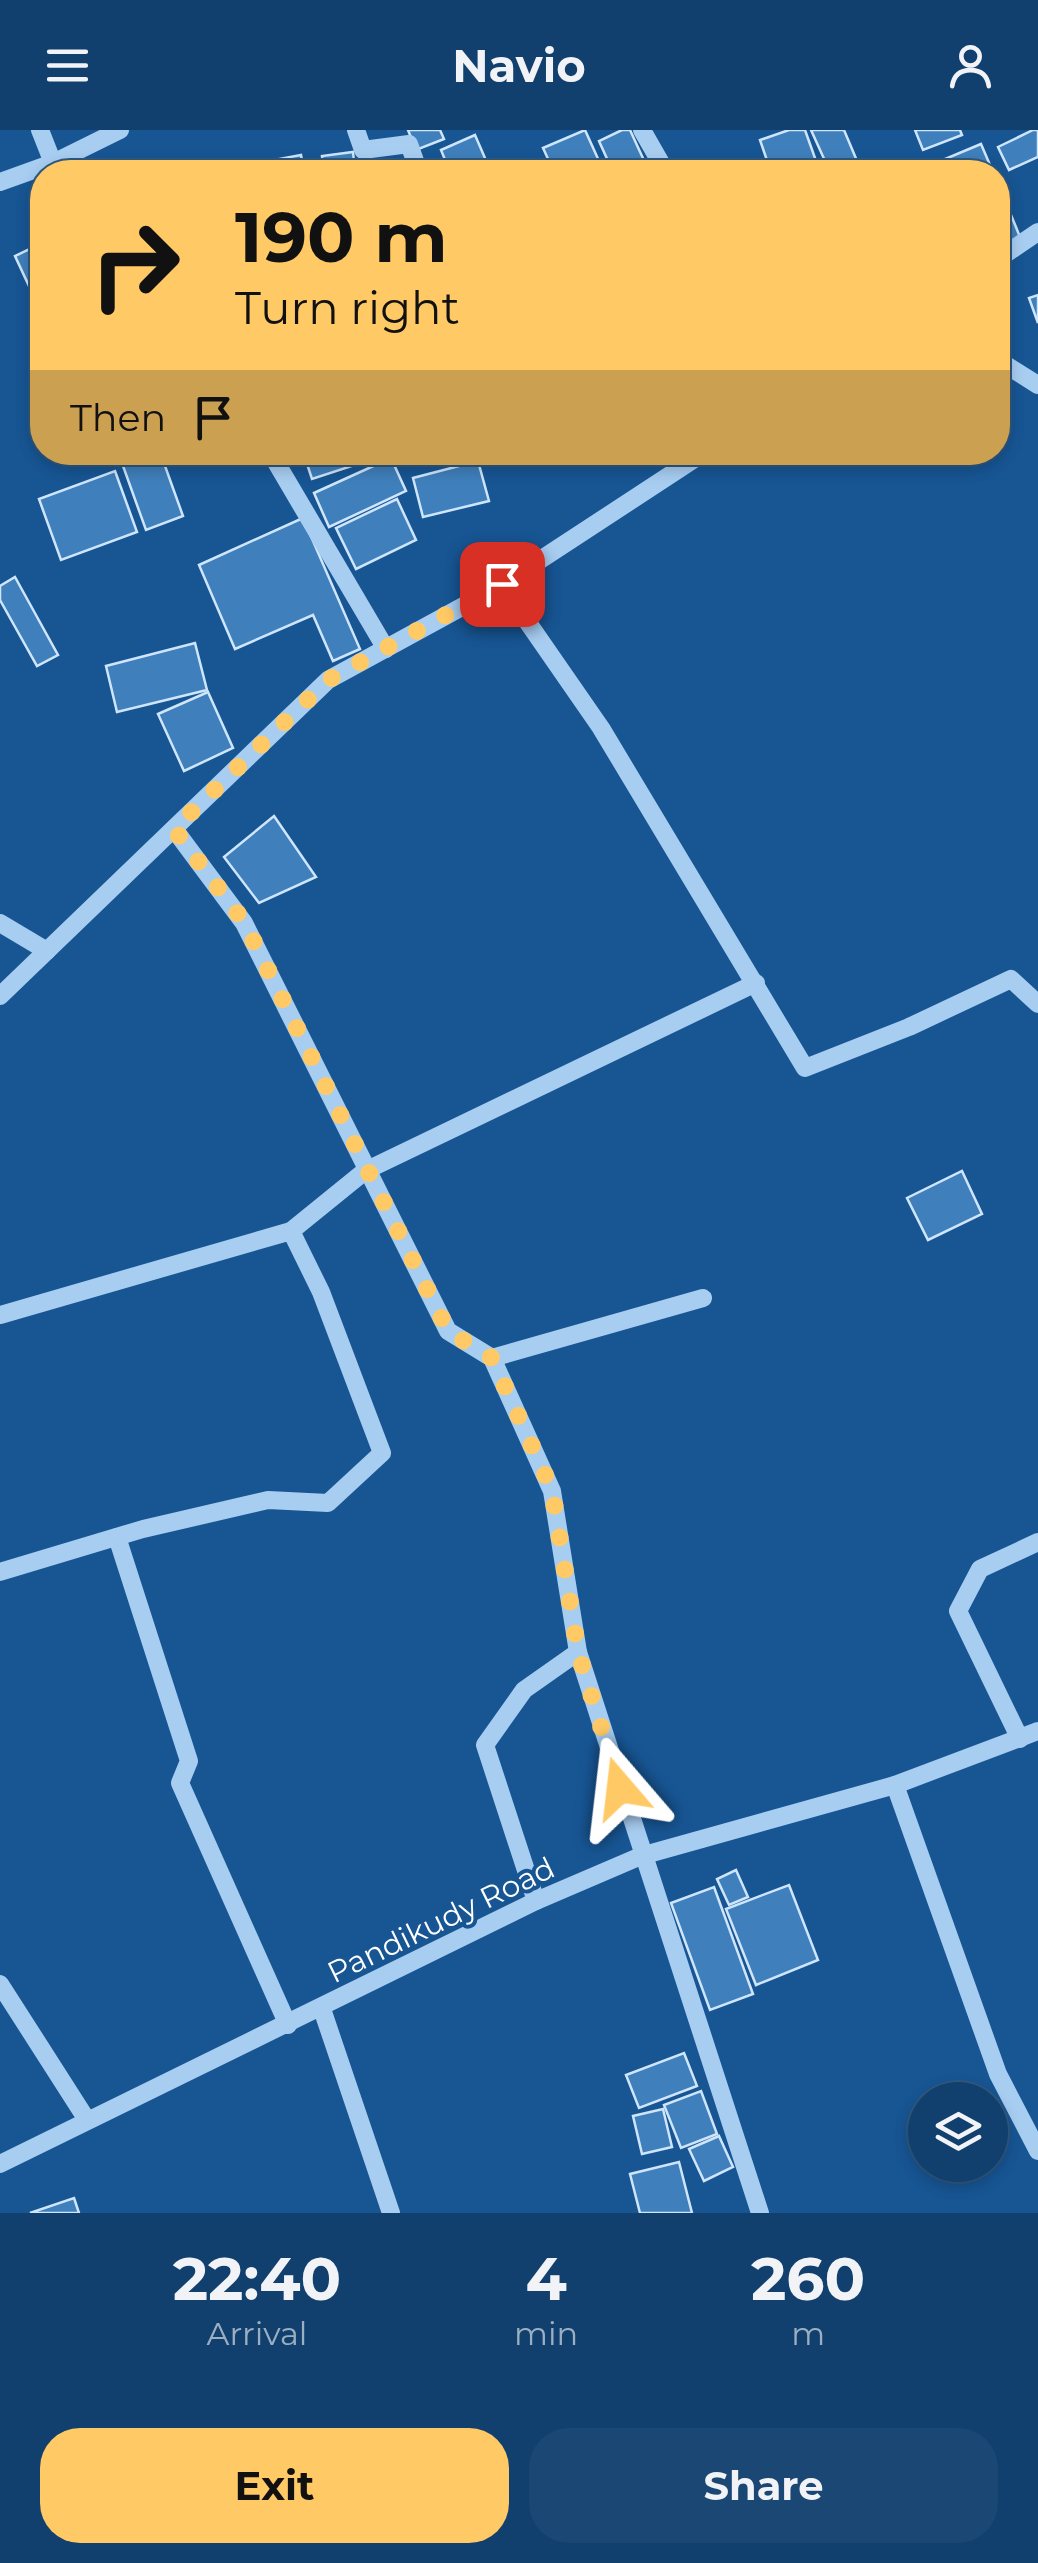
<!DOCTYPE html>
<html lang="en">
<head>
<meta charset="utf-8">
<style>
  :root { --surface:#11406e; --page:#1a4773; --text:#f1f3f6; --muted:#9cafc2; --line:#305981; --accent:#ffc966 }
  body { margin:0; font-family:Montserrat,sans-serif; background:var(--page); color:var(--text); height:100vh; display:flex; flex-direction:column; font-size:38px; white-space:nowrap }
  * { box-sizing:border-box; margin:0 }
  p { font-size:32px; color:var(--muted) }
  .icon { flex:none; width:55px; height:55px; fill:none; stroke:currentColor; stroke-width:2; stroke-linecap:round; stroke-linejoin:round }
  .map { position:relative; height:2083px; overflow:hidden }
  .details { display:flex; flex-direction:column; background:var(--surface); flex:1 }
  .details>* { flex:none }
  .top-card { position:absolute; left:30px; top:30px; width:980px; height:305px; border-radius:40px; box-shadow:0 5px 15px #0003,0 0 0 2px var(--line); background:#ffc966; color:#111; overflow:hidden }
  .buttons { position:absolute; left:908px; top:1952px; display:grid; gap:20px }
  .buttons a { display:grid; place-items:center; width:100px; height:100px; border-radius:50%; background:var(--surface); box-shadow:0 5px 15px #0003,0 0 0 2px var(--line); font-size:50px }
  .pin { position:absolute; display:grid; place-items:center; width:85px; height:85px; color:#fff; margin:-42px; border-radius:20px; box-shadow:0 5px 15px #0006 }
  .me { position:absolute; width:110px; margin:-55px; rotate:343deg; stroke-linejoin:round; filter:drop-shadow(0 0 8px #0008) }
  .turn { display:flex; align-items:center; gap:35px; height:210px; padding:0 40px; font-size:45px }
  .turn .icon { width:130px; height:130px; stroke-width:2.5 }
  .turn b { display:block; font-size:70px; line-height:85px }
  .then { display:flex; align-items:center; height:95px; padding:0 40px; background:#0003; gap:20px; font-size:38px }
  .eta { display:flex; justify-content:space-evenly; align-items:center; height:170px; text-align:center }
  .eta b { font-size:60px; font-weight:700; line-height:70px }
  .action { display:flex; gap:20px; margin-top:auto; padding:20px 40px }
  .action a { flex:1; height:115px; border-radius:40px; background:var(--accent); color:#111; font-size:40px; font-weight:700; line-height:115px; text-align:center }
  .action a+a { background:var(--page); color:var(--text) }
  header { display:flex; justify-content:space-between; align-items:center; height:130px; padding:0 40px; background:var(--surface); font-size:45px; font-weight:700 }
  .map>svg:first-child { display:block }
  .building { fill:#3f7fbb; stroke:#cee5fc; stroke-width:2.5 }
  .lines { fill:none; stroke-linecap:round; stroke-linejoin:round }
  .minor { stroke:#a7cdf1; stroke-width:18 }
  .route { stroke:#ffc966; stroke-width:18; stroke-dasharray:0 32.4 }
  .labels { text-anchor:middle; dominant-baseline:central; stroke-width:8; stroke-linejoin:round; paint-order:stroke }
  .street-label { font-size:30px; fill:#fff; stroke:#175593 }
</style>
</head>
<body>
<header><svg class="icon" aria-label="menu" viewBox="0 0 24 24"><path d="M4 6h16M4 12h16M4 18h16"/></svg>Navio<svg class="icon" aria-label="person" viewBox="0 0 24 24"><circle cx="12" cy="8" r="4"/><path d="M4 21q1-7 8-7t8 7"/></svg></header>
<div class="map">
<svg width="1038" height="2083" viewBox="0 0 1038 2083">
  <rect width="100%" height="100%" fill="#175593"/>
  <g class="building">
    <path d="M 408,0 L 440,0 L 444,9 L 416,20 Z"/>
    <path d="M 585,0 L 604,42 L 554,42 L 543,18 Z"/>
    <path d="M 622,0 L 630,0 L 647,37 L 613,42 L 599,11 Z"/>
    <path d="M 789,0 L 805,0 L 820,42 L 771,42 L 760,10 Z"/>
    <path d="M 811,0 L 844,0 L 860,38 L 830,42 Z"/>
    <path d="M 915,0 L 960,0 L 962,5 L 923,20 Z"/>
    <path d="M 1033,0 L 1038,0 L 1038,27 L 1009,40 L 998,17 Z"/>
    <path d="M 475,5 L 491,42 L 450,42 L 441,20 Z"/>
    <path d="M 981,14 L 993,42 L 942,42 L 938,32 Z"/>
    <path d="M 353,22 L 355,42 L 324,42 L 322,26 Z"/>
    <path d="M 301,25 L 304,42 L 255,42 L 253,34 Z"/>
    <path d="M 408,31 L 411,42 L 363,42 Z"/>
    <path d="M 544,33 L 548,42 L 519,42 Z"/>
    <path d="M 998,53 L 1020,107 L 998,117 Z"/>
    <path d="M 42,113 L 42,184 L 15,126 Z"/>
    <path d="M 1038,165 L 1038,193 L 1029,168 Z"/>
    <path d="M 118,322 L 160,322 L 183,386 L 146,400 Z"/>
    <path d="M 303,322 L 358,322 L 361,333 L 312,349 Z"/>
    <path d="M 363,322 L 396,322 L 367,333 Z"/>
    <path d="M 391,328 L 406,361 L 329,397 L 314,363 Z"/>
    <path d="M 478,331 L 489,371 L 423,387 L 413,348 Z"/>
    <path d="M 115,341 L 137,402 L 61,430 L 39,369 Z"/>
    <path d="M 397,369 L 416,410 L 356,439 L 336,398 Z"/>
    <path d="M 303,388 L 360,519 L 333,531 L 313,485 L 235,519 L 199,435 Z"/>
    <path d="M 15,447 L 58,525 L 37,536 L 0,470 L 0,456 Z"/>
    <path d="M 195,513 L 207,560 L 117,582 L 106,536 Z"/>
    <path d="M 208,562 L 233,618 L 184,641 L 158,584 Z"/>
    <path d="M 274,686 L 316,747 L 259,773 L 224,727 Z"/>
    <path d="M 962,1041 L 982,1084 L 928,1110 L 907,1068 Z"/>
    <path d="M 736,1740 L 748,1767 L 729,1775 L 717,1749 Z"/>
    <path d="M 789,1755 L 818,1830 L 756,1855 L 726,1779 Z"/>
    <path d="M 714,1757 L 753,1864 L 710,1880 L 671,1773 Z"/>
    <path d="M 684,1923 L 697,1956 L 639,1978 L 626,1945 Z"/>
    <path d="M 701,1961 L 717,2004 L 681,2018 L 664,1975 Z"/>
    <path d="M 663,1979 L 672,2017 L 642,2024 L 633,1986 Z"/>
    <path d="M 719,2006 L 733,2037 L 704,2051 L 689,2019 Z"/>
    <path d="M 679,2032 L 692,2083 L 640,2083 L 630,2044 Z"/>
    <path d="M 74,2068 L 79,2083 L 30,2083 Z"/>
  </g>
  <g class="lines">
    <g class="minor">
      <path d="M 40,0 L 53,33"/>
      <path d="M 356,0 L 363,20 L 409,14 L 419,42"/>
      <path d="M 642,0 L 666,42"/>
      <path d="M 0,52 L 53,33 L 120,0"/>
      <path d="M 998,129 L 1038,102"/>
      <path d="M 998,230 L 1038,255"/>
      <path d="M 270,322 L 386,519"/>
      <path d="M 502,455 L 601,598 L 805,938 L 909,897 L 1011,849 L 1038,874"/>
      <path d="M 174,699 L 244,793 L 448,1201 L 492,1228 L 552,1361 L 578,1522 L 524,1560 L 485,1615 L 536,1771"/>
      <path d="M 0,793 L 47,821"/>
      <path d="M 0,866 L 328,550 L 502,455 L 705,322"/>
      <path d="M 0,1185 L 291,1101 L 365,1041 L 756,853"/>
      <path d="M 492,1228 L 703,1168"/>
      <path d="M 117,1407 L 189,1631 L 180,1653 L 288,1895"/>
      <path d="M 0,1442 L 143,1399 L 268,1370 L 328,1373 L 382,1323 L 321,1162 L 291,1101"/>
      <path d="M 578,1522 L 760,2083"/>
      <path d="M 1020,1609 L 958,1481 L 980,1439 L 1038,1412"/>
      <path d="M 895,1655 L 998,1944 L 1038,2021"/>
      <path d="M 0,1854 L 87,1990"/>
      <path d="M 322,1879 L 391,2083"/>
      <path d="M 0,2034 L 536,1771 L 641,1726 L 895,1655 L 1038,1601"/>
    </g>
  </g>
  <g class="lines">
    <path class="route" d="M 502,454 L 328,550 L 174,699 L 244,792 L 448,1201 L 492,1228 L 552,1360 L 578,1522 L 620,1658"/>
  </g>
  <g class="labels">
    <g class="street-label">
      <text transform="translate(441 1790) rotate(-26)">Pandikudy Road</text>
    </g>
  </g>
</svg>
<div class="buttons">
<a><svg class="icon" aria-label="layers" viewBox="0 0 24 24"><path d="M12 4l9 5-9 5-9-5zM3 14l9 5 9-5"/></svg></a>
</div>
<div class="pin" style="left:502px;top:454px;background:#d93025"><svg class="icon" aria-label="arrive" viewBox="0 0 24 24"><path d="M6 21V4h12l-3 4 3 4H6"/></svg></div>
<svg class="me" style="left:620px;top:1658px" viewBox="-20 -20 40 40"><path d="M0-17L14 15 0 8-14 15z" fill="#ffc966" stroke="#fff" stroke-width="4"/></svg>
<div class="top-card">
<div class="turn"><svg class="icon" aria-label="right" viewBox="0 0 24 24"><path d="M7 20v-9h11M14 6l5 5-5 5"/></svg><div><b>190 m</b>Turn right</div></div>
<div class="then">Then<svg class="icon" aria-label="arrive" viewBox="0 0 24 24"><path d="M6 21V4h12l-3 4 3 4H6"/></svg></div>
</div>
</div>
<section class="details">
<div class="eta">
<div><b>22:40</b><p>Arrival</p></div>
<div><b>4</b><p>min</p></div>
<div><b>260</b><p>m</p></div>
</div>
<div class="action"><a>Exit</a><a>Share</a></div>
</section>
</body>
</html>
